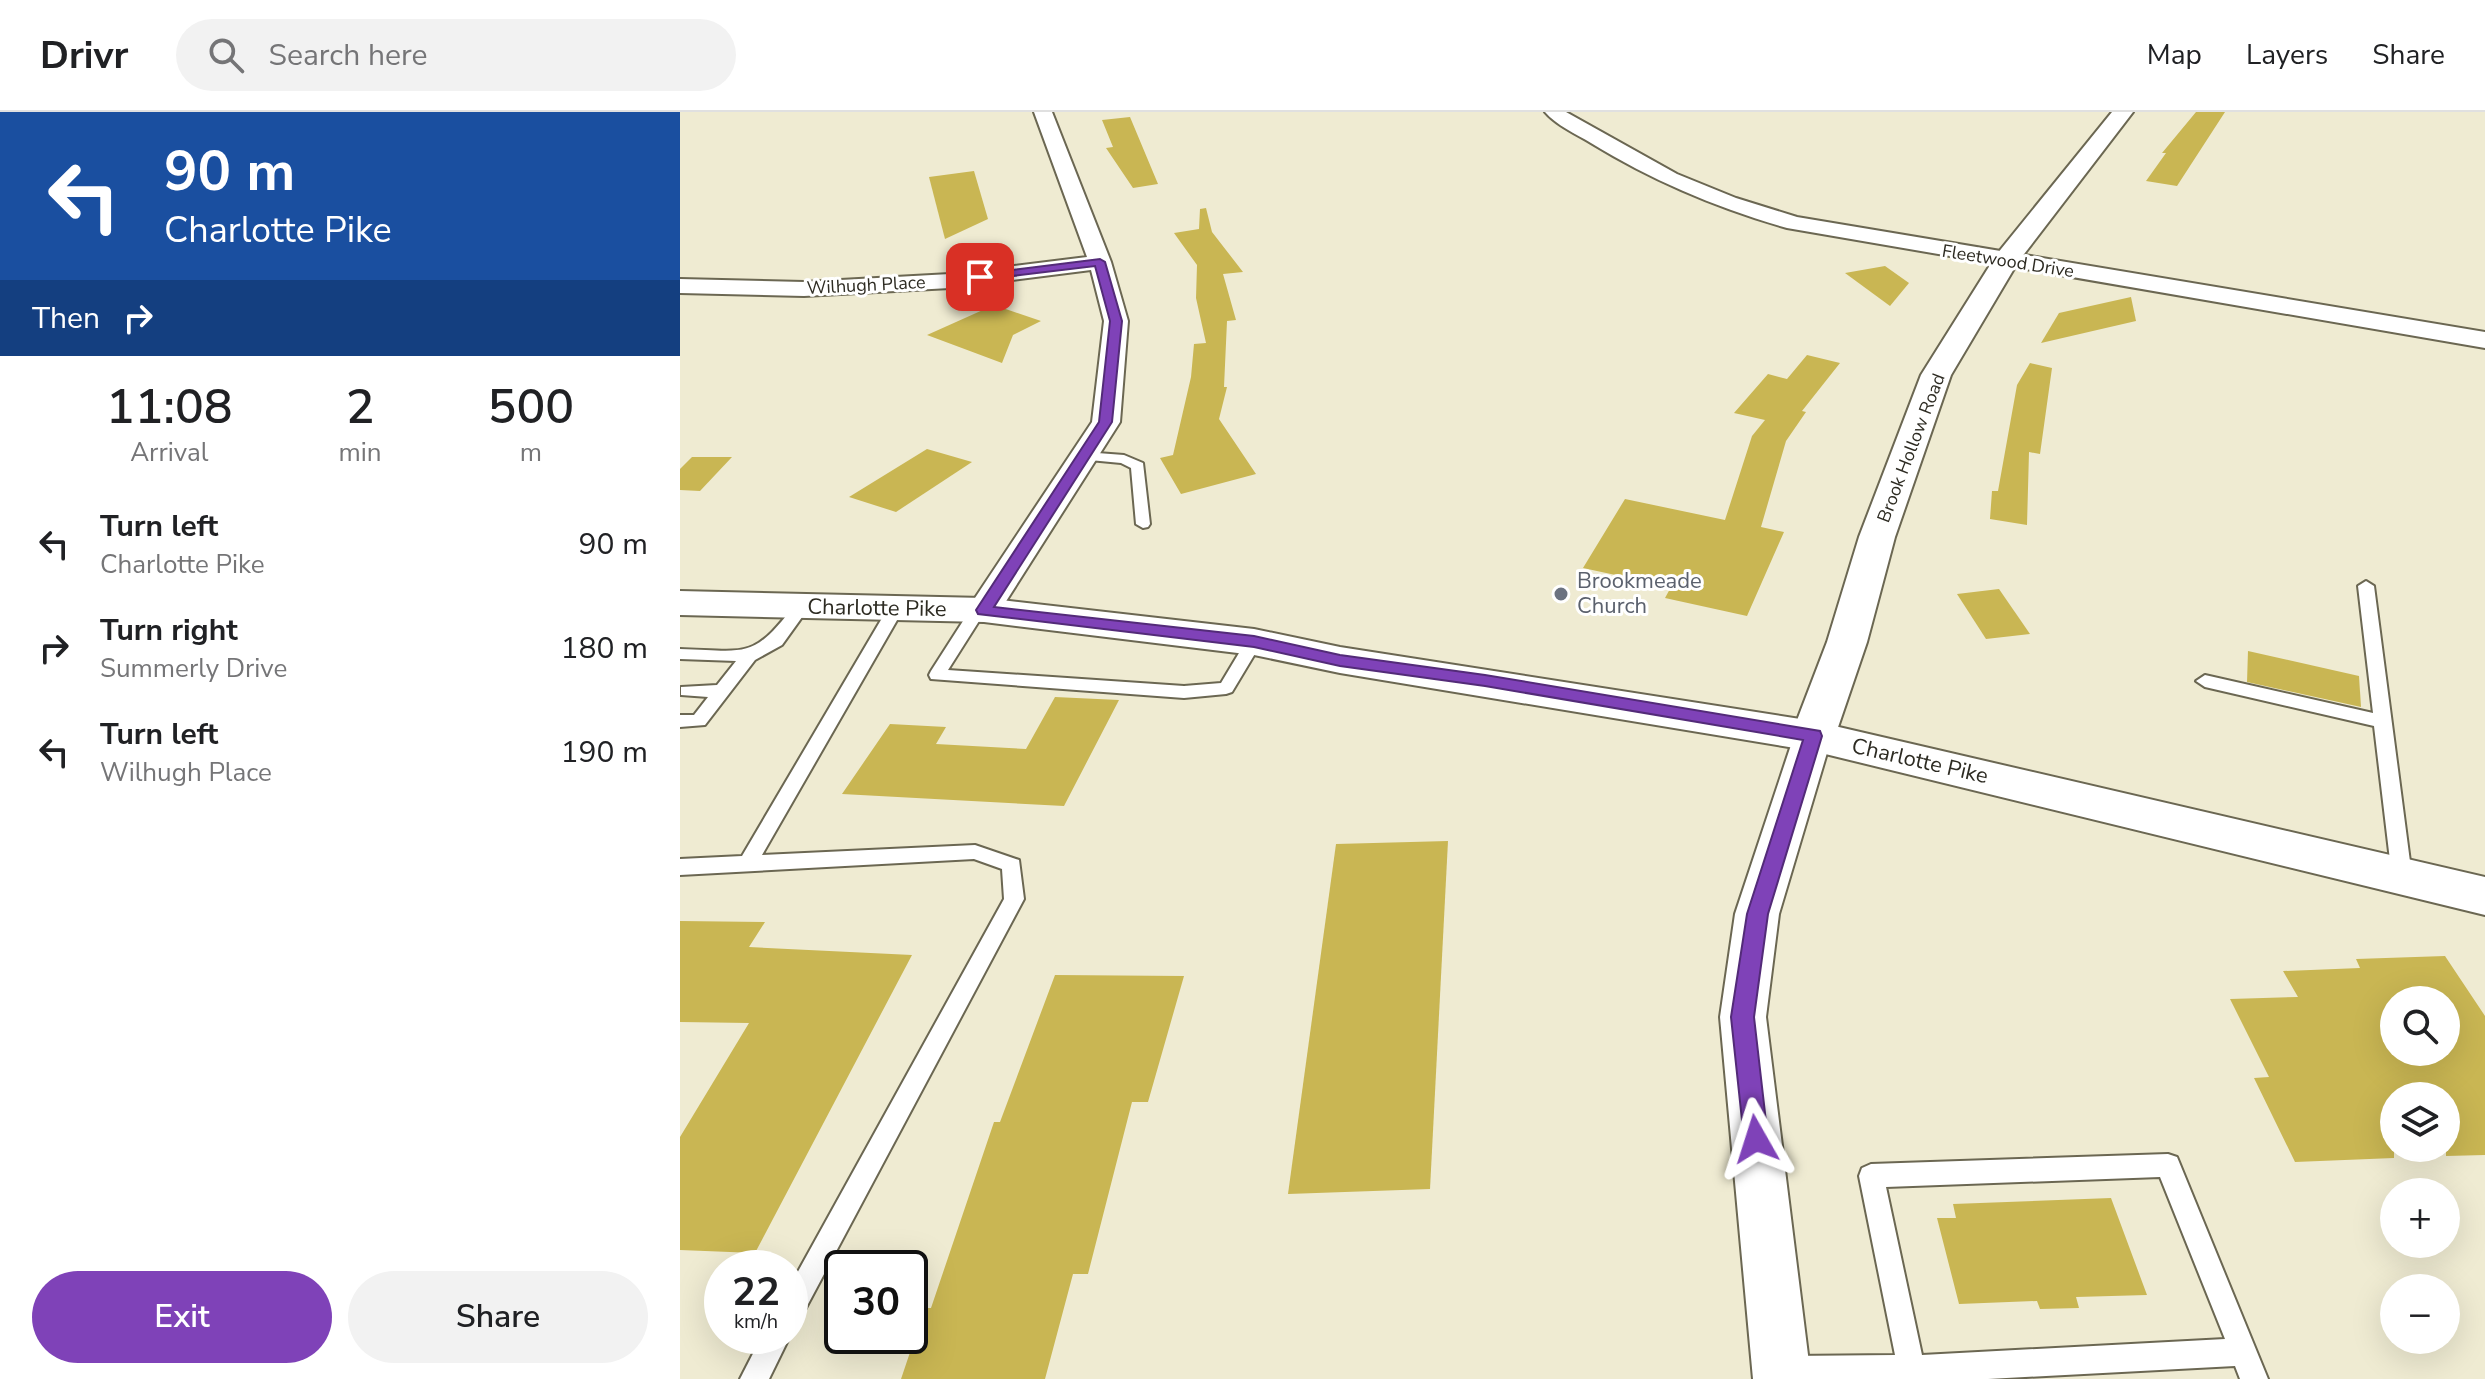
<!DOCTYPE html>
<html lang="en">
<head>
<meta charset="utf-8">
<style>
  :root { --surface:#fff; --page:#f2f2f2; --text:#202124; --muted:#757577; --line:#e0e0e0; --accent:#7f42b8 }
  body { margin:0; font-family:"Nunito Sans",sans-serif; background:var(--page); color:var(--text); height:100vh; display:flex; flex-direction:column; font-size:30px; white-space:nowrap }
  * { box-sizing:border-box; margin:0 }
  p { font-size:26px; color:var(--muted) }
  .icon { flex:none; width:44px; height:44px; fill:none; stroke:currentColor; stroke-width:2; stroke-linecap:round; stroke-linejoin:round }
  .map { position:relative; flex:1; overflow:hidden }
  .panel { display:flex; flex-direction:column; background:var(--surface); width:680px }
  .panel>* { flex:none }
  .banner { background:#1a4fa0; color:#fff; overflow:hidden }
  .controls { position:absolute; left:1700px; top:874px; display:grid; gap:16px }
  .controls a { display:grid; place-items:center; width:80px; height:80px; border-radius:50%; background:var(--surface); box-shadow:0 8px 32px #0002; font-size:40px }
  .speed { position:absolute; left:24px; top:1138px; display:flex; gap:16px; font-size:40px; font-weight:700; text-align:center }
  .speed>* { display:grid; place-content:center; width:104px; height:104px; border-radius:50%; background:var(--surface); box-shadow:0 8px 32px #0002; line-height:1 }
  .speed small { font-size:20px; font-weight:400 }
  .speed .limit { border:4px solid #111; border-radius:12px; background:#fff; color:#111 }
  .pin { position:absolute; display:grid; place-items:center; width:68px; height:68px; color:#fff; margin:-34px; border-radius:16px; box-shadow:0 4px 12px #0006 }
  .me { position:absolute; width:88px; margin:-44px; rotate:354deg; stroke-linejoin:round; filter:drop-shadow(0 0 6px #0008) }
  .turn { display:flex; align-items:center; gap:28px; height:168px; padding:0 32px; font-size:36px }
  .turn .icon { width:104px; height:104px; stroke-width:2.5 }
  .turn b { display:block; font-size:56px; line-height:68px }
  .then { display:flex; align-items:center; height:76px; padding:0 32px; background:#0003; gap:16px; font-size:30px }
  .eta { display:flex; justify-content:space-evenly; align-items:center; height:136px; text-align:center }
  .eta b { font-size:48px; font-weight:600; line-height:56px }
  .action { display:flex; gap:16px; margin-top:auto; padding:16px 32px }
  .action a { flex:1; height:92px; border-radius:48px; background:var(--accent); color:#fff; font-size:32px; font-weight:600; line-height:92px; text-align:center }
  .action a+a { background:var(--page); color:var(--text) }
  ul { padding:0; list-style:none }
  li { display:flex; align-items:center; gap:24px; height:104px; padding:0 32px }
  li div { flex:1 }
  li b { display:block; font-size:30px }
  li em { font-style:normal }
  header { display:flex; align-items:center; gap:48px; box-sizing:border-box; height:112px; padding:0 40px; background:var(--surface); border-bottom:2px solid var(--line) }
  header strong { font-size:38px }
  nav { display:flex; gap:44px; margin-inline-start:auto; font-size:28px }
  .search { width:560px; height:72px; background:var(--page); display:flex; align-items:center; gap:20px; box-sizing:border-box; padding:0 28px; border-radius:44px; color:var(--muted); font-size:30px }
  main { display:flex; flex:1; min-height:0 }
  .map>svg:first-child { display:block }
  .building { fill:#c9b653; fill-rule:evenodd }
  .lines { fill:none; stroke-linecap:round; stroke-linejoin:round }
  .lane-casing { stroke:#6b6752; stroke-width:4 }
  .street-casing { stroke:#6b6752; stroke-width:4 }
  .secondary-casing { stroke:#6b6752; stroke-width:4 }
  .primary-casing { stroke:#6b6752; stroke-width:4 }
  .lane { fill:#fff; fill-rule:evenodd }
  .street { fill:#fff; fill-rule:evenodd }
  .secondary { fill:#fff; fill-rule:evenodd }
  .primary { fill:#fff; fill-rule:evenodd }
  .route { fill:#7f42b8; stroke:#532b78; stroke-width:2 }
  .worship-dot { fill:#6b7280; stroke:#fff; stroke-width:3 }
  .labels { text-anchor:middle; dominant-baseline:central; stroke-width:6; stroke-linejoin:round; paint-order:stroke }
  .far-street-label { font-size:18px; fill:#2d2b22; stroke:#fff }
  .worship-label { font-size:22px; fill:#5b616d; stroke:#fff; text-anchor:start }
  .street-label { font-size:22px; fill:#2d2b22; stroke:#fff }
</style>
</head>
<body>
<header>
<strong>Drivr</strong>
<div class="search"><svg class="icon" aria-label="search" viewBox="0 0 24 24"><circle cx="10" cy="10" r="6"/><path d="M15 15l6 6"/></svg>Search here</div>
<nav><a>Map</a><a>Layers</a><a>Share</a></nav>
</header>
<main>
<section class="panel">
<div class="banner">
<div class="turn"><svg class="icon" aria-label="left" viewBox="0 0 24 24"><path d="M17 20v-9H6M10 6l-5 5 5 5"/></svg><div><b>90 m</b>Charlotte Pike</div></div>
<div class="then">Then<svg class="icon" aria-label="right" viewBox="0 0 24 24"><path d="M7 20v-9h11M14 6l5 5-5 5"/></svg></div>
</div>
<div class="eta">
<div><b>11:08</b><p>Arrival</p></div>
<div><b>2</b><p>min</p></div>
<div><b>500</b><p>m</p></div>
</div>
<ul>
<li><svg class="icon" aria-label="left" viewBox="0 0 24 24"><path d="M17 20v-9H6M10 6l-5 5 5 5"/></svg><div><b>Turn left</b><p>Charlotte Pike</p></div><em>90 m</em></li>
<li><svg class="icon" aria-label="right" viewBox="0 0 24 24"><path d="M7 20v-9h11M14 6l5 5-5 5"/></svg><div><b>Turn right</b><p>Summerly Drive</p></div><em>180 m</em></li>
<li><svg class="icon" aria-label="left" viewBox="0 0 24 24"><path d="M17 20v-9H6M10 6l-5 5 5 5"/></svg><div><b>Turn left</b><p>Wilhugh Place</p></div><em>190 m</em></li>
</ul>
<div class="action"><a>Exit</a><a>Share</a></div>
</section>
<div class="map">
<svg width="1805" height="1267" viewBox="0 0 1805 1267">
  <rect width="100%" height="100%" fill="#efebd2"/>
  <g class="building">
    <path d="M 1516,0 L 1545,0 L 1497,74 L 1466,69 L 1486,41 L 1482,41 Z"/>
    <path d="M 450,5 L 478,72 L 453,76 L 426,36 L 433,35 L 422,8 Z"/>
    <path d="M 294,59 L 308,107 L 265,127 L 249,65 Z"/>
    <path d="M 526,96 L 532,120 L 563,160 L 543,162 L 556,208 L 547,209 L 544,275 L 547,275 L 539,307 L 576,362 L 501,382 L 480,346 L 493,343 L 511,265 L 514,232 L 526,231 L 516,186 L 517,153 L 494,121 L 519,117 L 520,97 Z"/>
    <path d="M 1205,154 L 1229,171 L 1210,194 L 1165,161 Z"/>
    <path d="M 1451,185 L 1456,209 L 1361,231 L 1379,201 Z"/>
    <path d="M 314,193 L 361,209 L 333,223 L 322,251 L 247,223 Z"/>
    <path d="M 1127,243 L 1160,251 L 1122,299 L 1126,300 L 1106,329 L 1081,415 L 1104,420 L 1067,504 L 985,486 L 991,475 L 903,456 L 945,387 L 1045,408 L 1072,324 L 1085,308 L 1054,301 L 1088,262 L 1107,267 Z"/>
    <path d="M 1350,251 L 1372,256 L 1360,342 L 1349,340 L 1347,413 L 1310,407 L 1312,379 L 1318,379 L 1337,273 Z"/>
    <path d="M 247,337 L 292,350 L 216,400 L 169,385 Z"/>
    <path d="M 12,345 L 52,345 L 20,379 L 0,378 L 0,357 Z"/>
    <path d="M 1319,477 L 1350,522 L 1306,527 L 1277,482 Z"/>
    <path d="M 1568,539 L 1679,564 L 1681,595 L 1567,570 Z"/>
    <path d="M 375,585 L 439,588 L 384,694 L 162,682 L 210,612 L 266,615 L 256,632 L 346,637 Z"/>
    <path d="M 768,729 L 750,1077 L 608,1082 L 656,732 Z"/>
    <path d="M 0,809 L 85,810 L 69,835 L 232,843 L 75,1141 L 0,1138 L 0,1025 L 69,911 L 0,910 Z"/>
    <path d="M 1765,844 L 1805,904 L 1805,1043 L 1766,1044 L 1766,984 L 1714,984 L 1714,1046 L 1615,1050 L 1574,966 L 1589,965 L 1550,887 L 1618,885 L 1603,859 L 1680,856 L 1676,847 ZM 1714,888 L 1766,888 L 1766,940 L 1714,940 Z"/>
    <path d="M 375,863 L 504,864 L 468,990 L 452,990 L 408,1162 L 393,1162 L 365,1267 L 221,1267 L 245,1196 L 251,1196 L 314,1010 L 320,1010 Z"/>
    <path d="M 1431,1086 L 1467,1183 L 1396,1185 L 1399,1196 L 1360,1197 L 1357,1189 L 1279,1192 L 1257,1106 L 1276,1106 L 1273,1092 Z"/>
  </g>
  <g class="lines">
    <defs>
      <g id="lane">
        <path d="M 404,340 L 444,343 L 463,351 L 470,412 L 468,415 L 463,416 L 456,412 L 451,356 L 441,351 L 399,347 L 397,344 Z"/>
        <path d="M 1686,469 L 1694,474 L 1732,765 L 1729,770 L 1722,773 L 1715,770 L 1712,765 L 1694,614 L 1525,575 L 1516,569 L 1525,563 L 1693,601 L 1678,474 Z"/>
        <path d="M 122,489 L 130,494 L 102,533 L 75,548 L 25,613 L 0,615 L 0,603 L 14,603 L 28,585 L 1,583 L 1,575 L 37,573 L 56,549 L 0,547 L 0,537 C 68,539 73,548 116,491 Z"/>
        <path d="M 216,491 L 224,496 L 82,743 L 295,733 L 339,748 L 344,787 L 119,1209 L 110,1213 L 110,1174 L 324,787 L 322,757 L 294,747 L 0,763 L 0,747 L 62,744 L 208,496 Z"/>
        <path d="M 298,493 L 306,498 L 268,558 L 504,574 L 541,571 L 568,526 L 580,526 L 582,530 L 552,580 L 546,582 L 504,586 L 251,567 L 249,563 L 251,559 L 292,495 Z"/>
        <path d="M 1488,1042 L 1497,1045 L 1588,1267 L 1560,1267 L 1555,1254 L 1308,1267 L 1098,1267 L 1094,1258 L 1098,1248 L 1108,1244 L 1215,1243 L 1179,1064 L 1182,1056 L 1191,1052 ZM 1480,1065 L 1545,1227 L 1242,1243 L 1206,1075 Z"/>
        <path d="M 110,1223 L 110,1224 L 89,1267 L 60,1267 L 82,1224 Z"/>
      </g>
      <g id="street">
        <path d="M 354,0 L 372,0 L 431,150 L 448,209 L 440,310 L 316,505 L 304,508 L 292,505 L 287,498 L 412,310 L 424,209 L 411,158 L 270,176 L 124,184 L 0,181 L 0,167 L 124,170 L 270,162 L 407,145 Z"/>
        <path d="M 865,0 L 886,0 L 997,62 L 1056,86 L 1117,105 L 1805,220 L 1805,236 L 1107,116 C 1037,96 973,69 911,31 C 896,22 876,13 865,0 Z"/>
        <path d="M 1133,611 L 1146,615 L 1152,624 L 1099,802 L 1086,905 L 1131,1267 L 1073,1267 L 1040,905 L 1055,802 L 1114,624 L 1120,615 Z"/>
      </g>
      <path id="secondary" d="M 1432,0 L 1453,0 L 1338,150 L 1271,263 L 1215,425 L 1187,530 L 1155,624 L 1148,635 L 1133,639 L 1118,635 L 1111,624 L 1147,530 L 1179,425 L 1241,263 L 1317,142 Z"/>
      <path id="primary" d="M 0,479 L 304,486 L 574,517 L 660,535 L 1133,609 L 1805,765 L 1805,803 L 1133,639 L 660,561 L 574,543 L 304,510 L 0,503 Z"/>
    </defs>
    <use href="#lane" class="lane-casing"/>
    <use href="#street" class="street-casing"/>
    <use href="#secondary" class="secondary-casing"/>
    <use href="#primary" class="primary-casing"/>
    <use href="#lane" class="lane"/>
    <use href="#street" class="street"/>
    <use href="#secondary" class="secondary"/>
    <use href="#primary" class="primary"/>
  </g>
  <path class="route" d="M 420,147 L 425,150 L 442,209 L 432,310 L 314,495 L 574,524 L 660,543 L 805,563 L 1140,619 L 1142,624 L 1088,802 L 1074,905 L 1088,1027 L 1085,1035 L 1076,1039 L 1067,1035 L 1064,1027 L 1051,905 L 1067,802 L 1123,628 L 805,574 L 660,554 L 574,535 L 298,502 L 296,498 L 419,310 L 430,209 L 415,154 L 300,168 L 294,165 L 300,162 Z"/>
  <circle class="worship-dot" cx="881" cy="482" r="8"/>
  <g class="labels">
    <g class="far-street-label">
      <text transform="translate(1328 149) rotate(9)">Fleetwood Drive</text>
      <text transform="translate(186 173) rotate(-3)">Wilhugh Place</text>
      <text transform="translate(1231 336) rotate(-69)">Brook Hollow Road</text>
    </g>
    <g class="worship-label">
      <text x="897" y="469">Brookmeade<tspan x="897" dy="25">Church</tspan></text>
    </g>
    <g class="street-label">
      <text transform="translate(197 496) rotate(1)">Charlotte Pike</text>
      <text transform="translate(1240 649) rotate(13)">Charlotte Pike</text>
    </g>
  </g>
</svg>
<div class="controls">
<a><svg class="icon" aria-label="search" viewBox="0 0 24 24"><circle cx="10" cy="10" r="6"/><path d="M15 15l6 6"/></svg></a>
<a><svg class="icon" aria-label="layers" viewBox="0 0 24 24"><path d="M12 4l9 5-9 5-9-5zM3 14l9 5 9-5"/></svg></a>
<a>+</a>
<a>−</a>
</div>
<div class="speed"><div>22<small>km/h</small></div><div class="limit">30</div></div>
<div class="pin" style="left:300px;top:165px;background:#d93025"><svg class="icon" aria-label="arrive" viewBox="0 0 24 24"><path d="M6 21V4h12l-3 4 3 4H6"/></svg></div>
<svg class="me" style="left:1076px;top:1027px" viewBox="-20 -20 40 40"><path d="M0-17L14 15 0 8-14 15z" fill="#7f42b8" stroke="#fff" stroke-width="4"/></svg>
</div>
</main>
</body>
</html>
